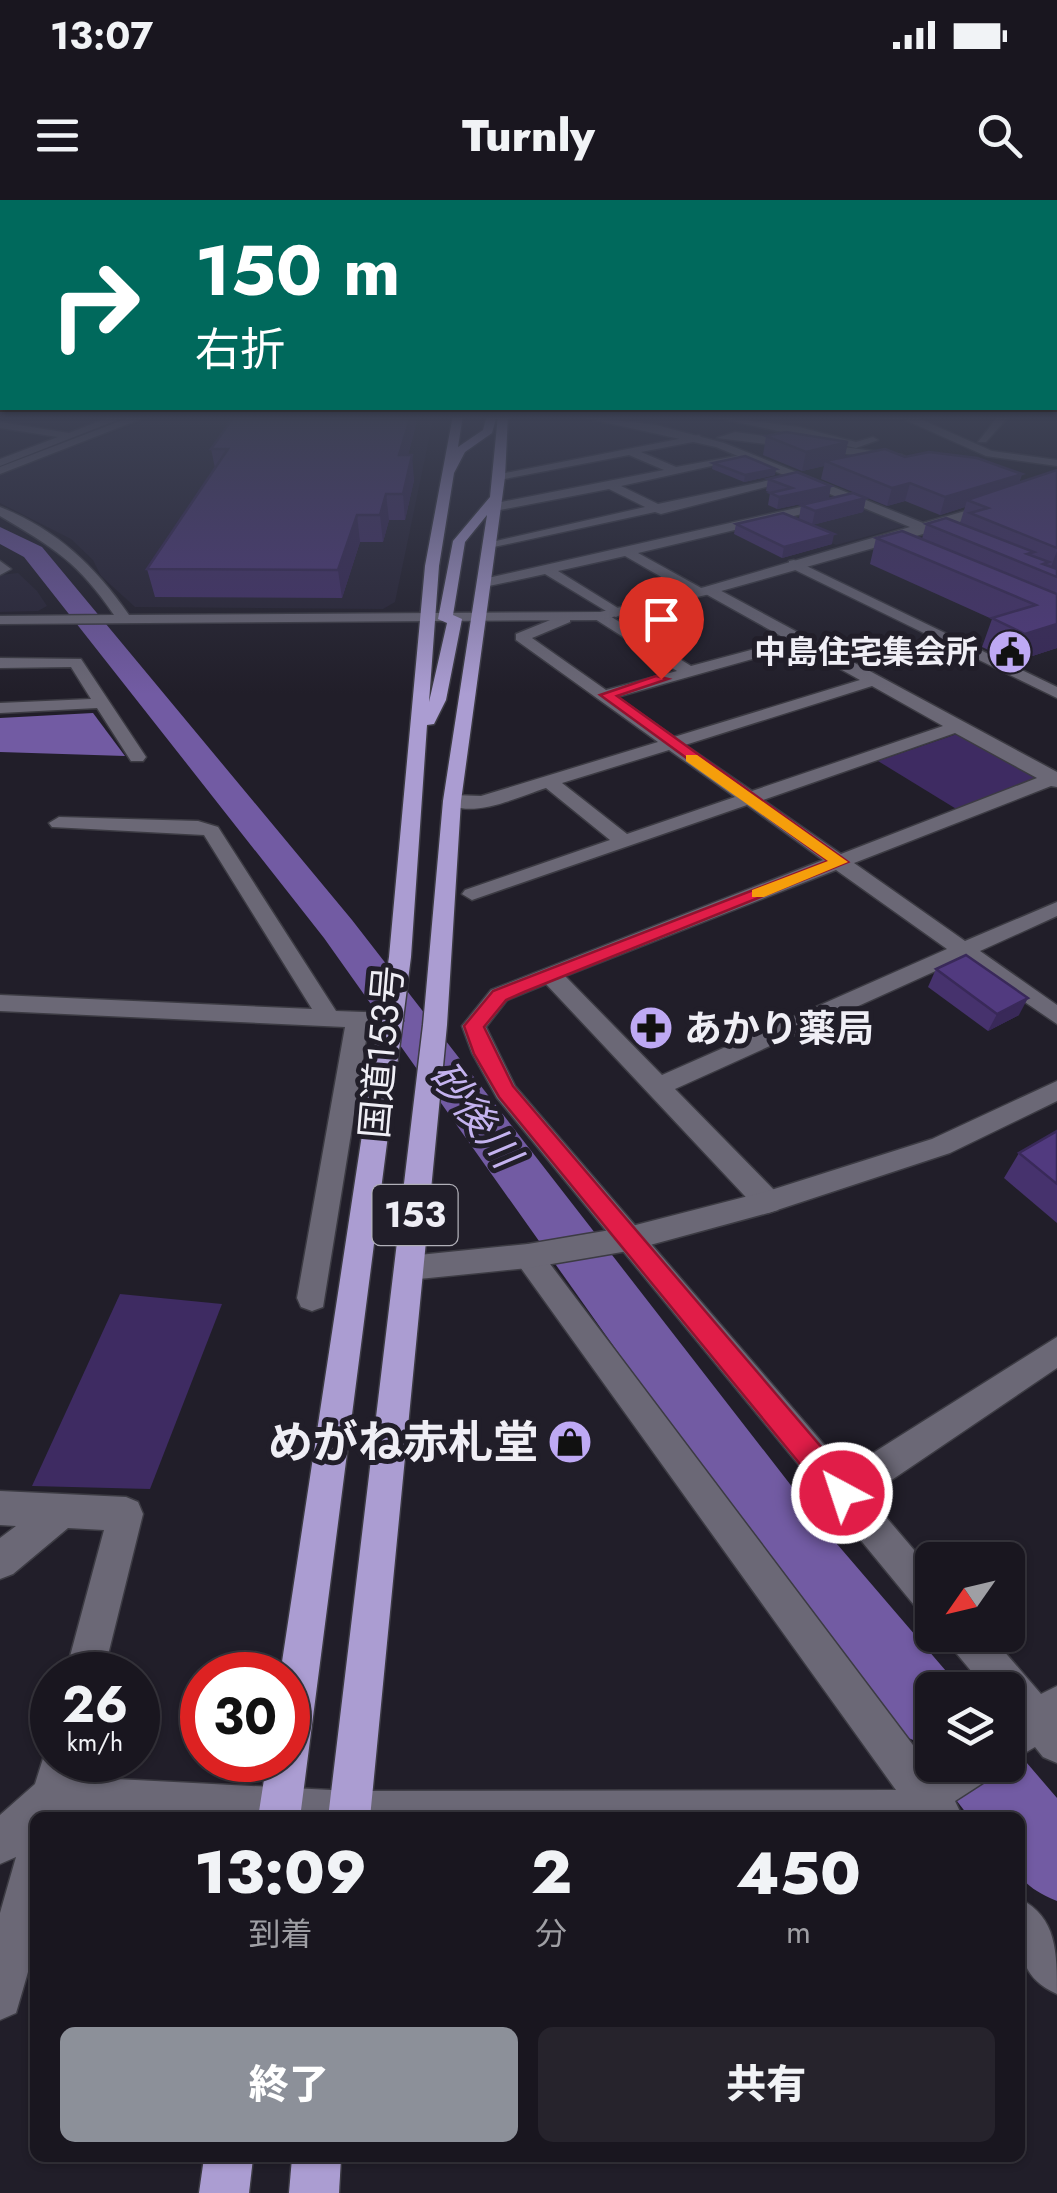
<!DOCTYPE html>
<html lang="ja">
<head>
<meta charset="utf-8">
<style>
  :root { --surface:#19161f; --page:#26232c; --text:#f1f3f6; --muted:#9f9fa4; --line:#37353d; --accent:#8c9099 }
  body { margin:0; font-family:Jost,"Noto Sans JP",sans-serif; background:var(--page); color:var(--text); height:100vh; display:flex; flex-direction:column; font-size:38px; white-space:nowrap }
  * { box-sizing:border-box; margin:0 }
  p { font-size:32px; color:var(--muted) }
  .icon { flex:none; width:55px; height:55px; fill:none; stroke:currentColor; stroke-width:2; stroke-linecap:round; stroke-linejoin:round }
  .map { position:relative; flex:1; overflow:hidden }
  .details { position:absolute; left:30px; top:1612px; width:995px; height:350px; display:flex; flex-direction:column; background:var(--surface); border-radius:15px; box-shadow:0 2px 8px #0004,0 0 0 2px var(--line) }
  .details>* { flex:none }
  .guide { position:absolute; left:0px; top:0px; width:1058px; height:210px; box-shadow:0 2px 8px #0004,0 0 0 2px var(--line); background:#00695c; color:#fff; overflow:hidden }
  .needle { width:65px; rotate:236deg }
  .tools { position:absolute; left:915px; top:1342px; display:grid; gap:20px }
  .tools a { display:grid; place-items:center; width:110px; height:110px; border-radius:15px; background:var(--surface); box-shadow:0 2px 8px #0004,0 0 0 2px var(--line); font-size:50px }
  .speed { position:absolute; left:30px; top:1452px; display:flex; gap:20px; font-size:50px; font-weight:700; text-align:center }
  .speed>* { display:grid; place-content:center; width:130px; height:130px; border-radius:50%; background:var(--surface); box-shadow:0 2px 8px #0004,0 0 0 2px var(--line); line-height:1 }
  .speed small { font-size:25px; font-weight:400 }
  .speed .limit { border:15px solid #d22; background:#fff; color:#111 }
  .pin { position:absolute; display:grid; place-items:center; width:85px; height:85px; color:#fff; margin:-102px -42px; border-radius:50% 50% 50% 0; rotate:-45deg; box-shadow:0 0 10px #0007 }
  .pin .icon { rotate:45deg }
  .me { position:absolute; width:110px; margin:-55px; rotate:320deg; stroke-linejoin:round; filter:drop-shadow(0 0 8px #0008) }
  .turn { display:flex; align-items:center; gap:35px; height:210px; padding:0 30px; font-size:45px }
  .turn .icon { width:130px; height:130px; stroke-width:2.5 }
  .turn b { display:block; font-size:70px; line-height:85px }
  .eta { display:flex; justify-content:space-evenly; align-items:center; height:170px; text-align:center }
  .eta b { font-size:60px; font-weight:800; line-height:70px }
  .action { display:flex; gap:20px; margin-top:auto; padding:20px 30px }
  .action a { flex:1; height:115px; border-radius:15px; background:var(--accent); color:#fff; font-size:40px; font-weight:800; line-height:115px; text-align:center }
  .action a+a { background:var(--page); color:var(--text) }
  .status { display:flex; justify-content:space-between; align-items:center; height:70px; padding:0 50px; background:var(--surface); direction:ltr }
  .status svg { height:28px; fill:currentColor }
  header { display:flex; justify-content:space-between; align-items:center; height:130px; padding:0 30px; background:var(--surface); font-size:45px; font-weight:800 }
  .map>svg:first-child { display:block }
  .built { fill:#282435 }
  .green { fill:#3e2b62 }
  .water { fill:#725ba3 }
  .lines { fill:none; stroke-linecap:round; stroke-linejoin:round }
  .river { fill:#725ba3; fill-rule:evenodd }
  .minor-casing { stroke:#3c3b43; stroke-width:3 }
  .tertiary-casing { stroke:#3c3b43; stroke-width:3 }
  .trunk-casing { stroke:#3c3b43; stroke-width:3 }
  .minor { fill:#6b6876; fill-rule:evenodd }
  .tertiary { fill:#6b6876; fill-rule:evenodd }
  .trunk { fill:#ab9dd2; fill-rule:evenodd }
  .wall { fill:#46326d }
  .shaded-wall { fill:#392959 }
  .building { fill:#513a7f; stroke:#392959; stroke-width:2.5 }
  .route { fill:#e11d48; stroke:#92132f; stroke-width:2.5 }
  .slow { fill:#f59e0b }
  .labels { text-anchor:middle; dominant-baseline:central; stroke-width:10; stroke-linejoin:round; paint-order:stroke }
  .far-poi-label { font-size:32px; font-weight:bold; fill:#efeef5; stroke:#211e29; text-anchor:end }
  .shield { fill:#211e29; stroke:#b1b0b8; stroke-width:2.5 }
  .shield-label { font-size:35px; font-weight:bold; fill:#efeef5 }
  .poi-label { font-size:38px; font-weight:bold; fill:#efeef5; stroke:#211e29; text-anchor:start }
  .street-label { font-size:38px; fill:#efeef5; stroke:#211e29 }
  .water-label { font-size:40px; font-style:italic; fill:#c4b3ef; stroke:#211e29 }
  .near-poi-label { font-size:45px; font-weight:bold; fill:#efeef5; stroke:#211e29; text-anchor:end }
</style>
</head>
<body>
<div class="status"><b>13:07</b><svg viewBox="0 0 49 12"><path d="M0 12V9h3v3zM5 12V6h3v6zM10 12V3h3v9zM15 12V0h3v12zM26 1h20v11H26zM47 4h2v5h-2z"/></svg></div>
<header><svg class="icon" aria-label="menu" viewBox="0 0 24 24"><path d="M4 6h16M4 12h16M4 18h16"/></svg>Turnly<svg class="icon" aria-label="search" viewBox="0 0 24 24"><circle cx="10" cy="10" r="6"/><path d="M15 15l6 6"/></svg></header>
<div class="map">
<svg width="1057" height="1993" viewBox="0 0 1057 1993">
  <rect width="100%" height="100%" fill="#211e29"/>
  <g class="built">
    <path d="M 160,215 L 434,215 L 395,402 L 383,409 L 135,407 L 101,376 L 93,360 L 71,339 L 0,303 L 0,275 Z"/>
    <path d="M 847,302 L 904,326 L 836,345 L 779,319 Z"/>
    <path d="M 18,373 L 37,391 L 47,406 L 38,411 L 0,412 L 0,375 Z"/>
  </g>
  <g class="green">
    <path d="M 957,534 L 1039,579 L 958,610 L 878,561 Z"/>
    <path d="M 120,1094 L 222,1104 L 150,1289 L 32,1286 Z"/>
  </g>
  <path class="water" d="M 93,513 L 125,556 L 0,552 L 0,518 Z"/>
  <g class="lines">
    <g class="river">
      <path d="M 0,327 L 42,347 L 352,720 L 831,1337 L 958,1485 L 961,1490 L 932,1490 L 932,1548 L 906,1537 L 783,1385 L 324,738 L 24,357 L 0,344 Z"/>
      <path d="M 1008,1541 L 1057,1598 L 1057,1701 C 1006,1679 1020,1668 1020,1618 L 970,1618 L 950,1592 L 938,1565 L 1008,1565 Z"/>
    </g>
    <defs>
      <g id="minor">
        <path d="M 115,215 L 130,215 L 0,266 L 0,259 L 58,237 L 0,228 L 0,222 L 69,233 Z"/>
        <path d="M 704,215 L 799,227 L 856,242 L 873,237 L 878,240 L 856,248 Z"/>
        <path d="M 804,215 L 911,215 L 992,251 L 1057,260 L 1057,266 L 986,256 L 903,219 Z"/>
        <path d="M 999,215 L 1010,215 L 986,242 L 978,242 Z"/>
        <path d="M 699,235 L 703,240 L 641,252 L 676,267 L 747,254 L 752,257 L 621,286 L 658,304 L 799,274 L 805,277 L 661,314 L 655,312 L 489,348 L 483,344 L 645,307 L 609,289 L 495,311 L 491,304 L 664,270 L 629,255 L 499,280 L 495,275 Z"/>
        <path d="M 836,299 L 840,305 L 638,353 L 703,389 L 714,387 L 1057,572 L 1057,587 L 1051,586 L 854,663 L 965,741 L 1057,702 L 1057,716 L 980,751 L 1057,805 L 1057,824 L 962,759 L 675,889 L 778,994 L 782,1002 L 778,1010 L 768,1013 L 758,1010 L 546,784 L 507,800 L 486,827 L 515,886 L 846,1270 L 1057,1137 L 1057,1168 L 868,1296 L 932,1371 L 932,1416 L 919,1411 L 497,898 L 472,853 L 462,826 L 491,790 L 823,660 L 747,605 L 472,700 L 462,694 L 465,690 L 610,640 L 546,588 C 518,597 469,621 443,601 L 452,595 L 481,596 L 658,542 L 516,440 L 516,434 L 560,416 L 570,416 L 570,422 L 532,438 L 606,490 L 677,471 L 595,419 L 595,413 L 605,413 L 691,466 L 788,440 L 704,393 L 693,395 L 625,356 L 558,371 L 621,410 L 623,413 L 616,417 L 545,374 L 484,387 L 477,383 L 479,380 ZM 799,446 L 860,480 L 674,537 L 617,497 ZM 872,486 L 943,526 L 752,591 L 685,545 ZM 955,533 L 1037,578 L 841,654 L 763,600 ZM 669,550 L 735,597 L 627,634 L 562,583 ZM 836,670 L 947,749 L 662,875 L 565,776 Z"/>
        <path d="M 794,360 L 1057,487 L 1057,498 L 789,367 L 789,361 Z"/>
        <path d="M 0,361 L 11,369 L 0,375 Z"/>
        <path d="M 0,458 L 81,459 L 146,557 L 143,561 L 131,561 L 97,508 L 0,513 L 0,503 L 91,499 L 71,467 L 0,468 Z"/>
        <path d="M 59,617 L 198,621 L 218,627 L 336,811 L 391,813 L 403,821 L 391,829 L 368,828 L 323,1107 L 312,1111 L 301,1107 L 297,1098 L 345,827 L 0,811 L 0,795 L 312,809 L 204,635 L 52,627 L 49,623 Z"/>
        <path d="M 528,1044 L 538,1048 L 931,1569 L 937,1565 L 995,1565 L 989,1579 L 955,1601 L 963,1618 L 35,1618 L 35,1748 L 16,1813 L 0,1820 L 0,1713 L 16,1657 L 0,1664 L 0,1615 L 35,1584 L 47,1546 L 52,1543 L 52,1560 L 81,1560 L 77,1577 L 350,1591 L 896,1590 L 518,1064 L 514,1056 L 518,1048 Z"/>
        <path d="M 0,1291 L 126,1297 L 138,1302 L 143,1314 L 103,1475 L 65,1475 L 104,1330 L 68,1328 L 13,1374 L 0,1379 L 0,1338 L 16,1326 L 0,1325 Z"/>
        <path d="M 946,1435 L 990,1435 L 1041,1494 L 1057,1486 L 1057,1563 L 1043,1557 L 1035,1547 L 1008,1563 L 1008,1490 L 987,1490 L 952,1448 Z"/>
        <path d="M 1020,1699 C 1057,1717 1057,1753 1057,1794 C 1013,1775 1020,1739 1020,1699 Z"/>
      </g>
      <g id="tertiary">
        <path d="M 136,215 L 151,215 L 0,274 L 0,267 Z"/>
        <path d="M 572,215 L 656,225 L 724,243 L 923,323 L 1011,298 L 1041,285 L 1057,271 L 1057,281 L 1049,289 L 1019,302 L 930,332 L 714,393 L 600,420 L 0,424 L 0,416 L 114,415 C 78,362 54,348 0,316 L 0,307 C 56,329 95,366 129,415 L 600,412 L 705,387 L 910,327 L 716,247 Z"/>
        <path d="M 735,232 L 902,255 L 907,258 L 902,261 L 717,238 Z"/>
        <path d="M 1057,881 L 1057,901 L 950,953 L 768,1013 L 628,1051 L 528,1068 L 409,1080 L 399,1077 L 394,1068 L 399,1059 L 409,1056 L 528,1044 L 628,1027 L 768,991 L 932,939 Z"/>
      </g>
      <g id="trunk">
        <path d="M 453,215 L 463,215 L 458,247 L 483,230 L 487,215 L 497,215 L 492,233 L 465,252 L 454,273 L 439,366 L 429,502 L 447,423 L 438,419 L 453,341 L 490,297 L 498,215 L 508,215 L 505,277 L 461,601 L 447,825 L 370,1618 L 328,1618 L 423,825 L 443,601 L 487,315 L 465,342 L 453,415 L 462,419 L 446,500 L 434,524 L 427,525 L 411,757 L 300,1618 L 258,1618 L 267,1560 L 288,1560 L 288,1475 L 280,1475 L 389,757 L 425,366 Z"/>
        <path d="M 204,1958 L 253,1958 L 249,1993 L 199,1993 Z"/>
        <path d="M 292,1958 L 341,1958 L 339,1993 L 289,1993 Z"/>
      </g>
    </defs>
    <use href="#minor" class="minor-casing"/>
    <use href="#tertiary" class="tertiary-casing"/>
    <use href="#trunk" class="trunk-casing"/>
    <use href="#minor" class="minor"/>
    <use href="#tertiary" class="tertiary"/>
    <use href="#trunk" class="trunk"/>
  </g>
  <g class="wall">
    <path d="M 235,215 L 416,215 L 416,225 L 408,255 L 414,280 L 405,320 L 389,320 L 383,342 L 360,342 L 342,398 L 155,397 L 147,369 L 215,268 L 211,249 Z"/>
    <path d="M 766,236 L 845,257 L 905,257 L 1022,274 L 1019,283 L 1057,270 L 1057,448 L 1014,462 L 982,447 L 992,419 L 870,364 L 876,338 L 922,339 L 926,324 L 960,323 L 965,307 L 940,315 L 905,301 L 887,306 L 821,279 L 824,266 L 802,271 L 763,255 Z"/>
    <path d="M 713,263 L 775,275 L 744,282 L 712,269 Z"/>
    <path d="M 768,279 L 829,298 L 777,309 L 768,305 L 770,293 L 772,293 L 766,291 Z"/>
    <path d="M 866,298 L 863,312 L 812,325 L 799,319 L 801,305 Z"/>
    <path d="M 736,324 L 832,344 L 782,358 L 734,334 Z"/>
    <path d="M 936,769 L 1019,815 L 988,831 L 928,787 Z"/>
    <path d="M 1057,931 L 1057,1023 L 1004,978 L 1019,953 Z"/>
  </g>
  <g class="shaded-wall">
    <path d="M 411,215 L 416,215 L 416,225 L 401,280 L 399,255 Z"/>
    <path d="M 848,242 L 844,261 L 825,261 L 824,266 L 802,271 L 806,252 Z"/>
    <path d="M 412,255 L 414,280 L 405,320 L 403,294 Z"/>
    <path d="M 776,269 L 775,275 L 744,282 L 745,275 Z"/>
    <path d="M 1022,274 L 1016,291 L 967,300 L 965,307 L 940,315 L 945,297 Z"/>
    <path d="M 910,283 L 905,301 L 887,306 L 892,288 Z"/>
    <path d="M 831,286 L 829,298 L 777,309 L 779,297 Z"/>
    <path d="M 386,294 L 389,320 L 383,342 L 380,315 Z"/>
    <path d="M 866,298 L 863,312 L 812,325 L 815,311 Z"/>
    <path d="M 357,315 L 360,342 L 342,398 L 338,370 Z"/>
    <path d="M 834,334 L 832,344 L 782,358 L 784,347 Z"/>
    <path d="M 1057,351 L 1057,369 L 1049,372 Z"/>
    <path d="M 1057,424 L 1057,448 L 1014,462 L 1025,434 Z"/>
    <path d="M 1028,798 L 1019,815 L 988,831 L 997,814 Z"/>
  </g>
  <g class="building">
    <path d="M 235,215 L 411,215 L 399,255 L 412,255 L 403,294 L 386,294 L 380,315 L 357,315 L 338,370 L 147,369 L 228,249 L 211,249 Z"/>
    <path d="M 786,232 L 848,242 L 806,252 L 766,236 Z"/>
    <path d="M 885,249 L 905,257 L 929,252 L 977,258 L 1022,274 L 945,297 L 910,283 L 892,288 L 825,261 Z"/>
    <path d="M 745,256 L 776,269 L 745,275 L 713,263 Z"/>
    <path d="M 1057,270 L 1057,348 L 970,313 L 988,308 L 967,300 Z"/>
    <path d="M 797,272 L 831,286 L 779,297 L 770,293 L 792,288 L 768,279 Z"/>
    <path d="M 853,293 L 866,298 L 815,311 L 801,305 Z"/>
    <path d="M 783,313 L 834,334 L 784,347 L 736,324 Z"/>
    <path d="M 946,318 L 1034,352 L 1027,354 L 1049,362 L 1043,364 L 1057,369 L 1057,377 L 926,324 Z"/>
    <path d="M 902,331 L 1057,394 L 1057,424 L 1025,434 L 992,418 L 1036,405 L 876,338 Z"/>
    <path d="M 966,755 L 1028,798 L 997,814 L 936,769 Z"/>
    <path d="M 1057,931 L 1057,984 L 1019,953 Z"/>
  </g>
  <linearGradient id="sky" x2="0" y2="1"><stop stop-color="#121017"/><stop offset="0.44" stop-color="#3d4154"/><stop offset="1" stop-color="#3d4154" stop-opacity="0"/></linearGradient>
  <rect width="1057" height="494" fill="url(#sky)"/>
  <path class="route" d="M 656,476 L 668,479 L 617,496 L 848,662 L 524,792 L 506,800 L 484,827 L 513,886 L 852,1283 L 856,1293 L 852,1303 L 842,1307 L 832,1303 L 499,897 L 474,854 L 464,826 L 493,791 L 828,661 L 600,495 Z"/>
  <path class="slow" d="M 686,555 L 697,555 L 848,662 L 764,697 L 752,697 L 752,690 L 828,661 L 686,561 Z"/>
  <defs>
    <symbol id="civic-disc" viewBox="-11 -11 22 22"><circle r="9.5" fill="#bea9f4" stroke="#211e29"/><path d="M-.6-6.5H3V-4.5H.6V-3L4-1V1h2V6H-6V1h2V-1L-.6-3ZM-1.2 2.5V6h2.4V2.5Z" fill="#111"/></symbol>
    <symbol id="pharmacy-disc" viewBox="-11 -11 22 22"><circle r="9.5" fill="#bea9f4" stroke="#211e29"/><path d="M-2-6h4v4h4v4h-4v4h-4v-4h-4v-4h4Z" fill="#111"/></symbol>
    <symbol id="shop-disc" viewBox="-11 -11 22 22"><circle r="9.5" fill="#bea9f4" stroke="#211e29"/><path d="M-5-2.5h2.3a2.7 3.5 0 0 1 5.4 0H5L5.5 6h-11ZM-1.5-2.5h3a1.5 2.3 0 0 0-3 0Z" fill="#111"/></symbol>
  </defs>
  <g fill-rule="evenodd">
    <use href="#civic-disc" x="985" y="427" width="50" height="50"/>
    <use href="#pharmacy-disc" x="626" y="803" width="50" height="50"/>
    <use href="#shop-disc" x="545" y="1217" width="50" height="50"/>
  </g>
  <g class="labels">
    <g class="far-poi-label">
      <text x="978" y="452">中島住宅集会所</text>
    </g>
    <rect class="shield" x="372.5" y="985" width="85" height="60" rx="8"/>
    <g class="shield-label">
      <text x="415" y="1015">153</text>
    </g>
    <g class="poi-label">
      <text x="684" y="828">あかり薬局</text>
    </g>
    <g class="street-label">
      <text transform="translate(381 852) rotate(-85)">国道153号</text>
    </g>
    <g class="water-label">
      <text transform="translate(475 914) rotate(53)">砂後川</text>
    </g>
    <g class="near-poi-label">
      <text x="538" y="1242">めがね赤札堂</text>
    </g>
  </g>
</svg>
<div class="tools">
<a><svg class="needle" viewBox="-14 -14 28 28"><path d="M0-13l5 13h-10z" fill="#e53935"/><path d="M0 13l5-13h-10z" fill="#9f9fa4"/></svg></a>
<a><svg class="icon" aria-label="layers" viewBox="0 0 24 24"><path d="M12 4l9 5-9 5-9-5zM3 14l9 5 9-5"/></svg></a>
</div>
<div class="speed"><div>26<small>km/h</small></div><div class="limit">30</div></div>
<div class="pin" style="left:661px;top:479px;background:#d93025"><svg class="icon" aria-label="arrive" viewBox="0 0 24 24"><path d="M6 21V4h12l-3 4 3 4H6"/></svg></div>
<svg class="me" style="left:842px;top:1293px" viewBox="-20 -20 40 40"><circle r="17" fill="#e11d48" stroke="#fff" stroke-width="3"/><path d="M0-11L8 9 0 5-8 9z" fill="#fff"/></svg>
<div class="guide">
<div class="turn"><svg class="icon" aria-label="right" viewBox="0 0 24 24"><path d="M7 20v-9h11M14 6l5 5-5 5"/></svg><div><b>150 m</b>右折</div></div>
</div>
<section class="details">
<div class="eta">
<div><b>13:09</b><p>到着</p></div>
<div><b>2</b><p>分</p></div>
<div><b>450</b><p>m</p></div>
</div>
<div class="action"><a>終了</a><a>共有</a></div>
</section>
</div>
</body>
</html>
